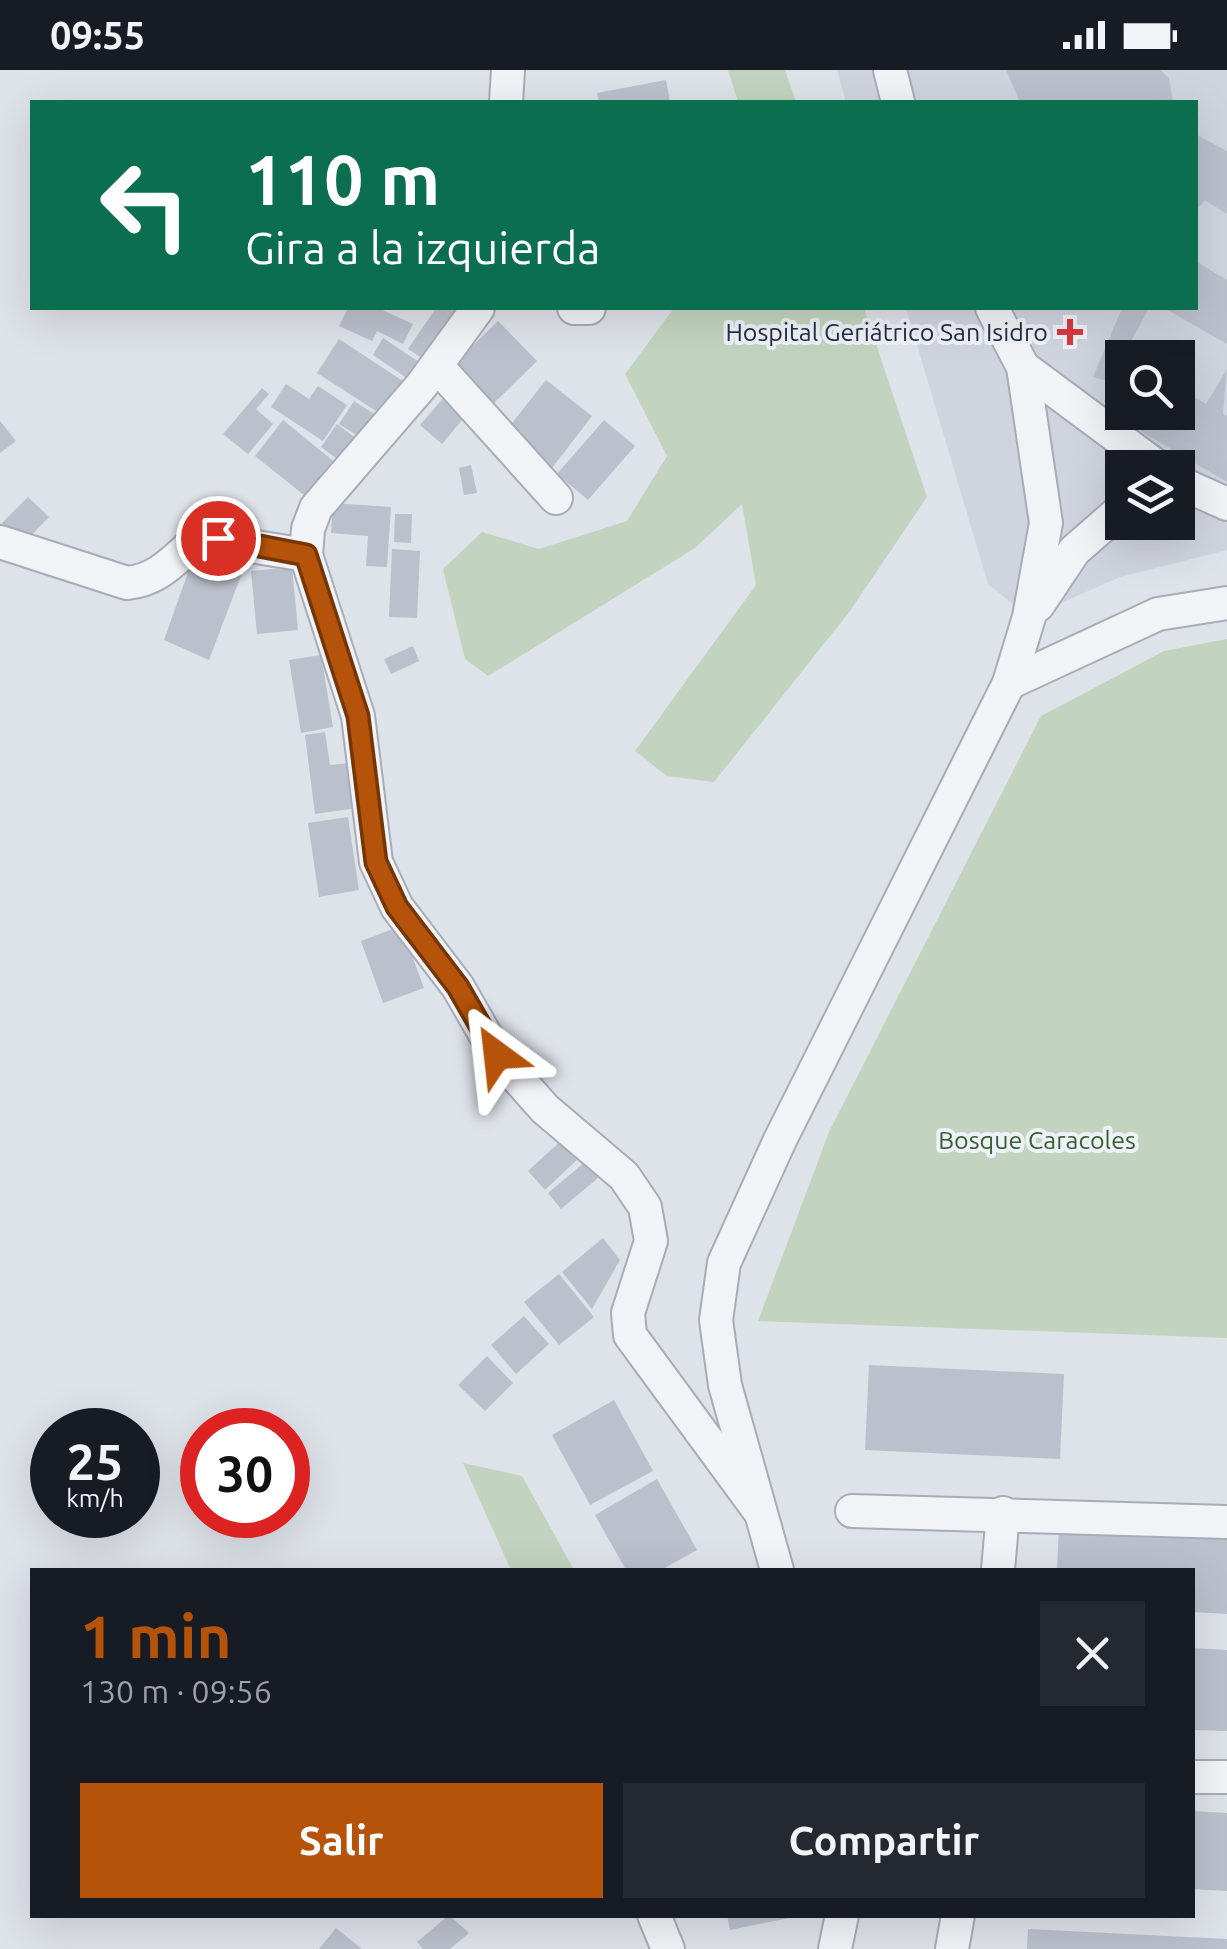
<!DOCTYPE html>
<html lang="es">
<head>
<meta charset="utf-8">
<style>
  :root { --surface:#171b24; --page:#242831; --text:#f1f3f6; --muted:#9ea1a6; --accent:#b45309 }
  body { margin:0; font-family:Ubuntu,sans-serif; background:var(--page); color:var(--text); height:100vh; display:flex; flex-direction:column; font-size:38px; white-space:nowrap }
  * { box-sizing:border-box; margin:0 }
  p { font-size:32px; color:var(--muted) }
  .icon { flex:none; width:55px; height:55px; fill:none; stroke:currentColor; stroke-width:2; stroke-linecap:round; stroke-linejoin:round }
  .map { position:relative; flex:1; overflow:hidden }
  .panel { position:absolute; left:30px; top:1498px; width:1165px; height:350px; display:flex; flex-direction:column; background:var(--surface); border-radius:0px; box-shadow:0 10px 40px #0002 }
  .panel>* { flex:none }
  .guide { position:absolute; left:30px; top:30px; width:1168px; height:210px; border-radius:0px; box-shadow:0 10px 40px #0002; background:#0b6e4f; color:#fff; overflow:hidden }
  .controls { position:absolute; left:1105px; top:270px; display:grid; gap:20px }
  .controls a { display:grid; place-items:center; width:90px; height:90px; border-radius:0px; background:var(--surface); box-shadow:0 10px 40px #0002; font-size:50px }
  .speed { position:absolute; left:30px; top:1338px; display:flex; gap:20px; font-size:50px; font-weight:700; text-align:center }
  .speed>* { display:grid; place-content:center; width:130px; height:130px; border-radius:50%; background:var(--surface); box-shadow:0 10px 40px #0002; line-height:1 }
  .speed small { font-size:25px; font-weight:400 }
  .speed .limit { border:15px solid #d22; background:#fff; color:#111 }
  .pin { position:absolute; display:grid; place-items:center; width:85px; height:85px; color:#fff; margin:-42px; border:5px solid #fff; border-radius:50%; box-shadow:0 2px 10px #0007 }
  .me { position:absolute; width:110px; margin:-55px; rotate:330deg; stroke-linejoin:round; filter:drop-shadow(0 0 8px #0008) }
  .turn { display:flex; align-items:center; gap:35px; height:210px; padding:0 50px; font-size:45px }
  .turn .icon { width:130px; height:130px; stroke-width:2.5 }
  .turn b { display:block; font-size:70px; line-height:85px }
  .round { display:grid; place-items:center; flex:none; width:105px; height:105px; border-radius:0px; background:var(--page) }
  .overview { display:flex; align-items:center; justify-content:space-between; height:170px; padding:0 50px }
  h1 { font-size:60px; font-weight:700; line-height:75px; color:var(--accent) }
  .action { display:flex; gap:20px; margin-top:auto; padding:20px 50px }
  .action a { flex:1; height:115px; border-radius:0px; background:var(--accent); color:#fff; font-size:40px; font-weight:700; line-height:115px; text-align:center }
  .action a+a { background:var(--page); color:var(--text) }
  .status { display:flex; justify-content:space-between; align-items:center; height:70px; padding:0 50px; background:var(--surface); direction:ltr }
  .status svg { height:28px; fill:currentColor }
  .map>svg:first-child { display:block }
  .built { fill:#d0d4df; fill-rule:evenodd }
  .green { fill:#c2d4bf }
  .building { fill:#bbc0cd }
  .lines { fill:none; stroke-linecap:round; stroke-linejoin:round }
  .minor-casing { stroke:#a7acb7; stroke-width:36 }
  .minor { stroke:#f2f3f7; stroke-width:32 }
  .route-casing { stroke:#753606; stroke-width:25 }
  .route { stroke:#b45309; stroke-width:18 }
  .poi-dot { fill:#da3842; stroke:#eef1f7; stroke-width:4 }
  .labels { text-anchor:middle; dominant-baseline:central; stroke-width:8; stroke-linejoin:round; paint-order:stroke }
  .poi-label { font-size:25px; fill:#262e42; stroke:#eef1f7; text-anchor:end }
  .park-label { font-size:25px; fill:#375f32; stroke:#eef1f7 }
</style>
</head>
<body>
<div class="status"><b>09:55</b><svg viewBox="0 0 49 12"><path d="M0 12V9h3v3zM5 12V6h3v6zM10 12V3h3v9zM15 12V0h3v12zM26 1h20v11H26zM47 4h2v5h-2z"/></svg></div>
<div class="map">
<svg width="1227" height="1879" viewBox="0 0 1227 1879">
  <rect width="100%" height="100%" fill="#dee2e9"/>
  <path class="built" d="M 837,0 L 1227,0 L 1227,480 L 1120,507 L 1029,547 L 988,514 L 906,238 L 1195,238 L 1195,32 L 846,32 ZM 1122,288 L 1178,288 L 1178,342 L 1122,342 ZM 1122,398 L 1178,398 L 1178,452 L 1122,452 Z"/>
  <g class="green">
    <path d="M 728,0 L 785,0 L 796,32 L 738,32 Z"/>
    <path d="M 674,238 L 864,238 L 927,427 L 850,541 L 714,712 L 667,706 L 635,681 L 756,515 L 742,434 L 695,478 L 488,606 L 465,589 L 443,499 L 482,462 L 539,479 L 627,451 L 667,386 L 625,304 Z"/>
    <path d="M 1227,569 L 1227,1268 L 758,1251 L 829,1062 L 1041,646 L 1164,581 Z"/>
    <path d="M 463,1393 L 522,1406 L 574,1500 L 511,1500 Z"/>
  </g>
  <g class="building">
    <path d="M 1006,0 L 1160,0 L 1169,8 L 1173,32 L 1020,32 Z"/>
    <path d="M 666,10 L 670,32 L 599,32 L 597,23 Z"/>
    <path d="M 1195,64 L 1227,81 L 1227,144 L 1205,130 L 1195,142 Z"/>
    <path d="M 1195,191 L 1227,210 L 1227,274 L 1164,238 L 1195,238 Z"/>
    <path d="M 348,238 L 378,238 L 413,254 L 403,274 L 377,261 L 372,271 L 339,256 Z"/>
    <path d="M 436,238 L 471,238 L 433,295 L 408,279 Z"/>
    <path d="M 1122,238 L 1149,238 L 1122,288 L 1122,342 L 1178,342 L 1178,318 L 1206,334 L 1227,299 L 1223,344 L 1227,346 L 1227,412 L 1107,341 L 1116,313 L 1093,307 Z"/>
    <path d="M 498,251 L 537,291 L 490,337 L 451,297 Z"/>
    <path d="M 383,268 L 422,294 L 411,311 L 373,285 Z"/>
    <path d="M 339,269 L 409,315 L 387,348 L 317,303 Z"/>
    <path d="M 546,310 L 592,346 L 552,398 L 505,362 Z"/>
    <path d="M 286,314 L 309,329 L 318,316 L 347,335 L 323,371 L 271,337 Z"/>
    <path d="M 262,318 L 269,324 L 256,339 L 273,354 L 248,384 L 223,364 Z"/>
    <path d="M 452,318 L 473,337 L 442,374 L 420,355 Z"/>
    <path d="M 354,331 L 384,350 L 369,373 L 339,354 Z"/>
    <path d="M 283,350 L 337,394 L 309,429 L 255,386 Z"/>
    <path d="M 604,350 L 635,376 L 588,430 L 557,404 Z"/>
    <path d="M 0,351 L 16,371 L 0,383 Z"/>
    <path d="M 337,354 L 361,372 L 344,394 L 321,377 Z"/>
    <path d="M 471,395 L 477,423 L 464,425 L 459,398 Z"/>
    <path d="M 28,427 L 49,447 L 23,474 L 2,453 Z"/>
    <path d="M 333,433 L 391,437 L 387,497 L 366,496 L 368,466 L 331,463 Z"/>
    <path d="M 395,444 L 412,444 L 411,473 L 394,472 Z"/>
    <path d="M 392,479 L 420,481 L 417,548 L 389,547 Z"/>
    <path d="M 196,480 L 245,495 L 209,590 L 164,570 Z"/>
    <path d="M 292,497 L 298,560 L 257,564 L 251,501 Z"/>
    <path d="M 413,576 L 419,591 L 391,604 L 384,589 Z"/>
    <path d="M 321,585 L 333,657 L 301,663 L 289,590 Z"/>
    <path d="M 325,662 L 330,695 L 350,693 L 357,738 L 315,744 L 305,665 Z"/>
    <path d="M 348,747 L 359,820 L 319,827 L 308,753 Z"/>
    <path d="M 401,856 L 424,918 L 383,933 L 361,871 Z"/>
    <path d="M 565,1067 L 582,1085 L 545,1120 L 528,1101 Z"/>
    <path d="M 591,1087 L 604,1103 L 561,1139 L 548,1123 Z"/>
    <path d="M 603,1168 L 620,1190 L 592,1239 L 562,1202 Z"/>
    <path d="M 559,1204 L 594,1247 L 559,1275 L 524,1232 Z"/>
    <path d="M 524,1246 L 549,1274 L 516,1304 L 491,1275 Z"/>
    <path d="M 487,1286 L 513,1313 L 485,1341 L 458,1315 Z"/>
    <path d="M 869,1295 L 1064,1304 L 1060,1389 L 865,1380 Z"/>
    <path d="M 614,1330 L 653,1401 L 590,1435 L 552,1365 Z"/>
    <path d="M 657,1409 L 697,1480 L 661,1500 L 626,1500 L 595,1445 Z"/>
    <path d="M 1059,1457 L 1227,1465 L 1227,1544 L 1192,1542 L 1192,1500 L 1057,1500 Z"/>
    <path d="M 1192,1578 L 1227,1580 L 1227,1661 L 1192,1660 Z"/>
    <path d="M 1192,1741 L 1227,1743 L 1227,1821 L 1192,1819 Z"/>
    <path d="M 449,1845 L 469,1863 L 450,1879 L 423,1879 L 417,1872 Z"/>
    <path d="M 727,1845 L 794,1845 L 794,1847 L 730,1860 Z"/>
    <path d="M 336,1858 L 362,1879 L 319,1879 Z"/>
    <path d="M 1028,1859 L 1227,1869 L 1227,1879 L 1027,1879 Z"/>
  </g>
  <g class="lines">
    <defs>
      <g id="minor">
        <path d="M 890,0 L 898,32"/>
        <path d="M 506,32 L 508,0"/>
        <path d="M 478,238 L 422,315 L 316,438 L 308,459 L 306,485 L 358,646 L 376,792 L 397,837 L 458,917 L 497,985 L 545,1039 L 624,1106 L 645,1137 L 651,1171 L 628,1243 L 630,1265 L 760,1442"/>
        <path d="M 574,238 L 589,238"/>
        <path d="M 437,296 L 556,428"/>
        <path d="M 1023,297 L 1159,398"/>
        <path d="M 1178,412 L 1227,434"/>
        <path d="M 0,472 L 127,513 C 160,510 175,488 200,468 L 306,485"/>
        <path d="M 1038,535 L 1074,481 L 1122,439"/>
        <path d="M 1009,613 L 1158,544 L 1227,533"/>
        <path d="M 852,1441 L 1227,1452"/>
        <path d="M 777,1500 L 725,1315 L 716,1250 L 724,1193 L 780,1070 L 1009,613 L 1029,547 L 1046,453 L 1023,297 L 992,238"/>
        <path d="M 998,1500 L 1003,1443"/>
        <path d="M 1192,1707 L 1227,1707"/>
        <path d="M 654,1845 L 668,1879"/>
        <path d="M 835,1879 L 842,1845"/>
        <path d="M 952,1879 L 958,1845"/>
      </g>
    </defs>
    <use href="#minor" class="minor-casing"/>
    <use href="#minor" class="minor"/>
  </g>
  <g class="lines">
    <defs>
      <path id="route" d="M 218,468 L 306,485 L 358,646 L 376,792 L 397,837 L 458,917 L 497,985"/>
    </defs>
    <use href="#route" class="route-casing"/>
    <use href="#route" class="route"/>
  </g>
  <path class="poi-dot" d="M1065 247h10v10h10v10h-10v10h-10v-10h-10v-10h10z"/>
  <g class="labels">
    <g class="poi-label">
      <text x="1048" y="262">Hospital Geriátrico San Isidro</text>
    </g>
    <g class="park-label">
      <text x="1037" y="1070">Bosque Caracoles</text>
    </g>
  </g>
</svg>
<div class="controls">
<a><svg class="icon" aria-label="search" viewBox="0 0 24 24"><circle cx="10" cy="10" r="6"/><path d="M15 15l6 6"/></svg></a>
<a><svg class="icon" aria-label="layers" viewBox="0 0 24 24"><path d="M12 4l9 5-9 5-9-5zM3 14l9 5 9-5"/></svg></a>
</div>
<div class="speed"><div>25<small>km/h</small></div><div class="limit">30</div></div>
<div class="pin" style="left:218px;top:468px;background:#d93025"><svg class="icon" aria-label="arrive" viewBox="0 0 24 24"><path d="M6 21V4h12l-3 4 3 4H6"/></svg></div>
<svg class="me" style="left:497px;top:985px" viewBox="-20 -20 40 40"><path d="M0-17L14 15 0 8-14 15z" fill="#b45309" stroke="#fff" stroke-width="4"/></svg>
<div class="guide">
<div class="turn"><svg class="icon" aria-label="left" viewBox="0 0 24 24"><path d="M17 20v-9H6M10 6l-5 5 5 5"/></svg><div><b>110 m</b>Gira a la izquierda</div></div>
</div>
<section class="panel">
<div class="overview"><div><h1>1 min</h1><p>130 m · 09:56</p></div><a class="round"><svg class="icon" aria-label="close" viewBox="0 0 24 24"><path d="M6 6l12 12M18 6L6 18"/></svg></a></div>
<div class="action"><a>Salir</a><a>Compartir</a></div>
</section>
</div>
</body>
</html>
